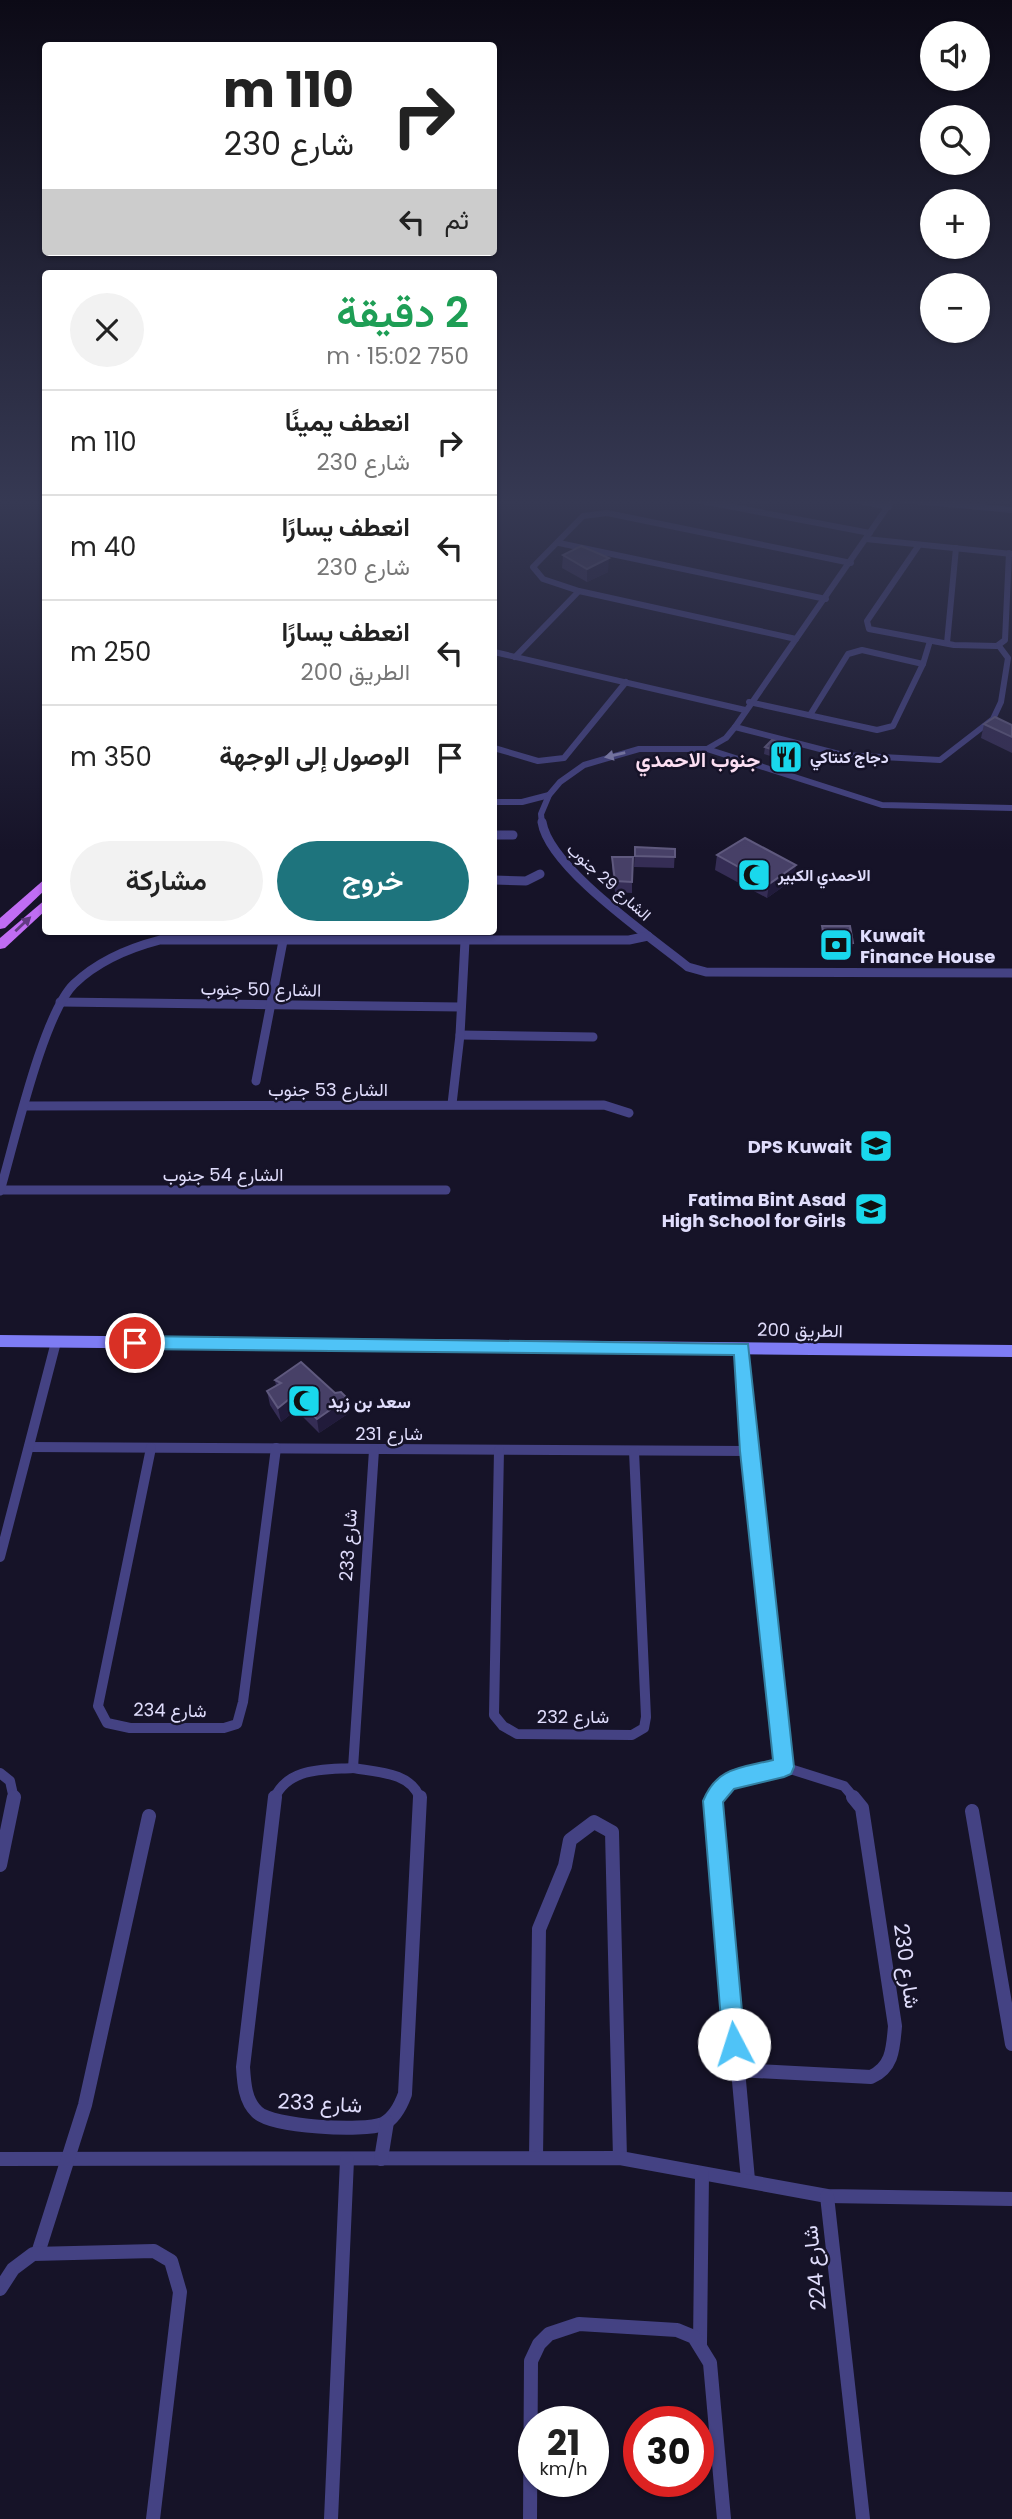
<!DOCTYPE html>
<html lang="ar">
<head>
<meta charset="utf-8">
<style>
  :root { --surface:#fff; --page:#f2f2f2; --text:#222; --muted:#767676; --line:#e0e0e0; --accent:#1e747d }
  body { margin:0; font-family:Poppins,Vazirmatn,sans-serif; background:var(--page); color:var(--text); direction:rtl; height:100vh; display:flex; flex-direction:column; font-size:26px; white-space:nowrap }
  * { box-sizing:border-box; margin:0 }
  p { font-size:23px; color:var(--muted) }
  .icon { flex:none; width:38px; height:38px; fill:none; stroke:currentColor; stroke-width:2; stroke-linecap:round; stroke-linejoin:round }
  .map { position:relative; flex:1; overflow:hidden; direction:ltr }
  .side { position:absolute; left:42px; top:270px; width:455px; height:665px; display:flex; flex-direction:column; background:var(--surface); border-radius:7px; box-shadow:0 2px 5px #0004; direction:rtl }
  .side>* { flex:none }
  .guide { position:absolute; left:42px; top:42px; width:455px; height:214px; border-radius:7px; box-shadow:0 2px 5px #0004; direction:rtl; background:#fff; color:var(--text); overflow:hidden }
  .controls { position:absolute; left:920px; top:21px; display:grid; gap:14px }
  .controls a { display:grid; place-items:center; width:70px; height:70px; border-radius:50%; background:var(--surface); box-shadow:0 2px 5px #0004; font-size:35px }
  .speed { position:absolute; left:518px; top:2406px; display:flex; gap:14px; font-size:35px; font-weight:700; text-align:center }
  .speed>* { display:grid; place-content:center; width:91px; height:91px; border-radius:50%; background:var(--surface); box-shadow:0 2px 5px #0004; line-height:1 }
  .speed small { font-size:18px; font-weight:400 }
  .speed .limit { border:10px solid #d22; background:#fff; color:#111 }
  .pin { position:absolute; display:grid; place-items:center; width:60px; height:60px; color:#fff; margin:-30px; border:4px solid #fff; border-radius:50%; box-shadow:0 2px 7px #0007 }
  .me { position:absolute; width:77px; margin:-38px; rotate:355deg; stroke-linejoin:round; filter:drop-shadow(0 0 5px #0008) }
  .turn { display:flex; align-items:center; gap:24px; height:147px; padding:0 28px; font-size:32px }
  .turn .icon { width:91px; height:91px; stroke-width:2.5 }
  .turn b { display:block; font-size:49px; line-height:60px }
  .then { display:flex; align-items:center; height:66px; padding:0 28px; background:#0003; gap:14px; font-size:26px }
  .round { display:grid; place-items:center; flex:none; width:74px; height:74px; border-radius:37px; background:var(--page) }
  .head { display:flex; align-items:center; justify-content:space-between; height:119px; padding:0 28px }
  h1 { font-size:42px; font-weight:600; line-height:52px; color:#1e9e55 }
  .button { display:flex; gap:14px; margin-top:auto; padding:14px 28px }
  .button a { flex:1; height:80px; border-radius:42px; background:var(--accent); color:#fff; font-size:28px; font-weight:600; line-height:80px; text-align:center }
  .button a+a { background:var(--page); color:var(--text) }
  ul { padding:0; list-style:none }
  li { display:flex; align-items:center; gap:21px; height:105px; padding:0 28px; border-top:2px solid var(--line) }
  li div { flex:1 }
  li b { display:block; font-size:26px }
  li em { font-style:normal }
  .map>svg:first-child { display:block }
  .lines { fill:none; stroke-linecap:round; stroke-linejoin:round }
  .street-far3 { stroke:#444283; stroke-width:6 }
  .street-far2 { stroke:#444283; stroke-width:9 }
  .street-far1 { stroke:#444283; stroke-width:10 }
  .street { stroke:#444283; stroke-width:14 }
  .secondary { fill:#7e7cf4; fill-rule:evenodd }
  .primary { fill:#c06df3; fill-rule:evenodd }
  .wall { fill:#352d55 }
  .shaded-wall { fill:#211b3b }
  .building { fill:#474067; stroke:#5f597e; stroke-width:2 }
  .oneway { fill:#8a88b9 }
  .oneway2 { fill:#623b83 }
  .route { fill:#4fc3f7; stroke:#337fa1; stroke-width:2 }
  .labels { text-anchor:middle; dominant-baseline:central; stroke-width:5; stroke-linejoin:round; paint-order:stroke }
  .far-poi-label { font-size:16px; font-weight:bold; fill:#e0ddfc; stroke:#161328; text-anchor:start }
  .far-street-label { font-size:16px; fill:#e0ddfc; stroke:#161328 }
  .poi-label { font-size:18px; font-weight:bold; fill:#e0ddfc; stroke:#161328; text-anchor:start }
  .street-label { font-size:18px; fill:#e0ddfc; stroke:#161328 }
  .far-district-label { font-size:21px; font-weight:bold; fill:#fcdff2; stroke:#161328 }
  .near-street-label { font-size:21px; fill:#e0ddfc; stroke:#161328 }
</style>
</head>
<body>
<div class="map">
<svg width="1012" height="2519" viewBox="0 0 1012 2519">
  <rect width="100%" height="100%" fill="#161328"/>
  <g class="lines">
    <g class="street-far3">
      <path d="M 691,499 L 870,533"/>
      <path d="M 849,499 L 889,507"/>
      <path d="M 893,499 L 1012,510"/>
      <path d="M 866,539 L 1012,554"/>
      <path d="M 559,543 L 826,599"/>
      <path d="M 919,545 L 867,621 L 869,629 L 954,645 L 997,646 L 1005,640 L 1009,553"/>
      <path d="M 579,591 L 543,579 L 533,567 L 583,516 L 607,513 L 851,563"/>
      <path d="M 947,643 L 956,548"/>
      <path d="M 494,652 L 745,710"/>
      <path d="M 515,657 L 579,591 L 796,639"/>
      <path d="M 923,664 L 930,641"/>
      <path d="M 749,702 L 877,730 L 893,726 L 923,664 L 862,650 L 848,654 L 810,715"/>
      <path d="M 735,727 L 843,755 L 940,760 L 993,719 L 1001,702 L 1008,658 L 999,646"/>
      <path d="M 494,748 L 538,761 L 564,758 L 626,682"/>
      <path d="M 707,749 L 726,738 L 735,727 L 893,499"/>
      <path d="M 494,802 L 522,802 L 549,795"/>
      <path d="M 542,824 L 541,814 L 549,795 L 560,782 L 584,765 L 639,749 L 707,749 L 882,805 L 1012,808"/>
    </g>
    <g class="street-far2">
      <path d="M 542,822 C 549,868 651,937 688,967 L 706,972 L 1012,973"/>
      <path d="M 494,835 L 513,835"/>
      <path d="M 494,880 L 526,881 L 540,874"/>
      <path d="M 60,1002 L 461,1007"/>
      <path d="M 460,1035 L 593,1037"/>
      <path d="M 256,1081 L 283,941"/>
      <path d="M 452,1104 L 460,1035 L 465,941"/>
      <path d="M 26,1106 L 604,1105 L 629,1113"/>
      <path d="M 0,1190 L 446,1190"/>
      <path d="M 0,1191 C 14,1144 43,1014 74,984 C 98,961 129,948 160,940 L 629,940 L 648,936"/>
    </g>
    <g class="street-far1">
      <path d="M 742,1348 L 748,1451 L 784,1767"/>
      <path d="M 29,1447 L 748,1451"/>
      <path d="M 151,1448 L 98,1706 L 107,1723 L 130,1728 L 224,1728 L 237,1724 L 243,1702 L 276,1448"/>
      <path d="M 499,1450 L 494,1715 L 503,1726 L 517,1734 L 632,1735 L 644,1728 L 646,1717 L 634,1451"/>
      <path d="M 0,1557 L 56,1342"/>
      <path d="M 353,1768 C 376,1772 412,1772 420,1799"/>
      <path d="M 353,1768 L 374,1450"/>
      <path d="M 0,1773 L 10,1781 L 14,1799"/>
      <path d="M 274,1799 C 288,1767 323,1770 353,1768"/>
      <path d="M 714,1799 L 719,1788 L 729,1781 L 784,1767 L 844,1786 L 855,1799"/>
    </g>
    <g class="street">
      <path d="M 275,1797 L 243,2067 C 244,2083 245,2101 257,2112 C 272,2127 364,2132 383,2124 C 395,2118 401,2105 405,2094 L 420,1797"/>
      <path d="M 715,1797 L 738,2070"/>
      <path d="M 972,1811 L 1012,2044"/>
      <path d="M 0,1865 L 14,1797"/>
      <path d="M 738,2070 L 871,2077 C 893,2067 893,2048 895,2026 L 862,1808 L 853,1797"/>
      <path d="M 738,2070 L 748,2180"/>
      <path d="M 536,2158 L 539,1929 L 565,1866 L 570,1840 L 594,1822 L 612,1832 L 620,2158"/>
      <path d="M 0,2159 L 620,2158 L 827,2196 L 1012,2199"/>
      <path d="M 381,2159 L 387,2122"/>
      <path d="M 827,2196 L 863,2519"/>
      <path d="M 38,2253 L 85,2105 L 149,1816"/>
      <path d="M 0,2289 L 13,2269 L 33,2254 L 154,2251 L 171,2261 L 180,2292 L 153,2519"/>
      <path d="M 700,2344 L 702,2174"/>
      <path d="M 331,2519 L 347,2160"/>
      <path d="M 530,2519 L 531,2361 L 539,2344 L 549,2334 L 579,2324 L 677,2330 L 694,2337 L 710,2363 L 724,2519"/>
    </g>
    <path class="secondary" d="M 0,1335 L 1012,1345 L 1012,1357 L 0,1347 Z"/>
    <g class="primary">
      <path d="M 507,499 L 494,506 L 494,500 Z"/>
      <path d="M 46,878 L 46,889 L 5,928 L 0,929 L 0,918 Z"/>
      <path d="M 46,899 L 46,910 L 5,948 L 0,949 L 0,938 Z"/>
    </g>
  </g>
  <g class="wall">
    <path d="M 563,555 L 608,572 L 587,582 L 562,568 Z"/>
    <path d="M 984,724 L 1012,725 L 1012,753 L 981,738 Z"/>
    <path d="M 765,747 L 796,755 L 789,762 L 764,754 Z"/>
    <path d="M 635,847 L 675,849 L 674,868 L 634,867 Z"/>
    <path d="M 717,855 L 794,879 L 767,898 L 715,870 Z"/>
    <path d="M 612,857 L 632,882 L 632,893 L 615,892 L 612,868 Z"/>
    <path d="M 822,926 L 853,943 L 851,954 L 824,954 L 820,937 Z"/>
    <path d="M 275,1380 L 349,1413 L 319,1433 L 296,1410 L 281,1422 L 270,1405 L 267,1391 L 276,1386 Z"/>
  </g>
  <g class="shaded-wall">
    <path d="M 609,558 L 608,572 L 587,582 L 587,569 Z"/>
    <path d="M 797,748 L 796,755 L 789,762 L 790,755 Z"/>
    <path d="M 796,865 L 794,879 L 767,898 L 769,884 Z"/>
    <path d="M 293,1396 L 296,1410 L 281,1422 L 278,1408 Z"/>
    <path d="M 347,1398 L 349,1413 L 319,1433 L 317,1419 Z"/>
  </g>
  <g class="building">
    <path d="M 581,546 L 609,558 L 587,569 L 563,555 Z"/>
    <path d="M 995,717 L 1012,725 L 1012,737 L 984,724 Z"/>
    <path d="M 772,740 L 797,748 L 790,755 L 765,747 Z"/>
    <path d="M 745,838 L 796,865 L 769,884 L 717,855 Z"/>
    <path d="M 635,847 L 675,849 L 675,857 L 635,856 Z"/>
    <path d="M 612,857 L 633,857 L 632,882 L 615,881 Z"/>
    <path d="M 822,926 L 850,926 L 853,943 L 826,943 Z"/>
    <path d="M 301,1362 L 335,1393 L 341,1392 L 347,1398 L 317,1419 L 293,1396 L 278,1408 L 267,1391 L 281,1383 L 275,1380 Z"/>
  </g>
  <defs><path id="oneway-solid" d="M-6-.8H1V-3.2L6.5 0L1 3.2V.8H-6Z" transform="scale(1.75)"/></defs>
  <use class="oneway" href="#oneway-solid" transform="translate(615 755) rotate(167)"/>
  <use class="oneway2" href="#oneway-solid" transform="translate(23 924) rotate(-43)"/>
  <linearGradient id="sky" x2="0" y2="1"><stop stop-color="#0c0a16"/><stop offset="0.59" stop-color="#363953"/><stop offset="1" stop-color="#363953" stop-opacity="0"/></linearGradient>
  <rect width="1012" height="851" fill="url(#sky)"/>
  <path class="route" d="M 135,1336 L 748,1344 L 794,1767 L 791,1774 L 784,1777 L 734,1789 L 723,1802 L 745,2044 L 742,2052 L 734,2056 L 726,2052 L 723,2044 L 703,1801 C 717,1767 740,1768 773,1760 L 740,1451 L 734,1355 L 135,1349 L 126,1343 Z"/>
  <defs>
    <symbol id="restaurant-square" viewBox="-11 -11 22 22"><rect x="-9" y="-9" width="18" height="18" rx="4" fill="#19d8ec" stroke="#161328"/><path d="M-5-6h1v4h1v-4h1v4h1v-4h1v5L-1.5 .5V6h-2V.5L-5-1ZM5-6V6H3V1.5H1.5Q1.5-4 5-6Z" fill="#111"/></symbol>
    <symbol id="mosque-square" viewBox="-11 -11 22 22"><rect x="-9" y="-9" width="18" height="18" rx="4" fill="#19d8ec" stroke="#161328"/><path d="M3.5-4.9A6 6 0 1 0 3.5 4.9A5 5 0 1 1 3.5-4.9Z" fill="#111"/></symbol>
    <symbol id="bank-square" viewBox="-11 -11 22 22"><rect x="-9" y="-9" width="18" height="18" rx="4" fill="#19d8ec" stroke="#161328"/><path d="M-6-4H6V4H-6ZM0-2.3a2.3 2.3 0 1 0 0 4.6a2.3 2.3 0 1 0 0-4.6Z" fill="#111"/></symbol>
    <symbol id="school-square" viewBox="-11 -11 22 22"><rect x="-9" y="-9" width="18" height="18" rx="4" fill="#19d8ec" stroke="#161328"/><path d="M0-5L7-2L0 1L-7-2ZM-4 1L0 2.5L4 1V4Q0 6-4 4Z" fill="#111"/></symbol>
    <symbol id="university-square" viewBox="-11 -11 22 22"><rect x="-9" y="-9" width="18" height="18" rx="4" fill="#19d8ec" stroke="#161328"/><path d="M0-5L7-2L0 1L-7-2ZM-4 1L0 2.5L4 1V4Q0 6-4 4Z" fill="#111"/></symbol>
  </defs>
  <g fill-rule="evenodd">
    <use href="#restaurant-square" x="767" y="738" width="38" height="38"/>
    <use href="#mosque-square" x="735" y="856" width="38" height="38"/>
    <use href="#bank-square" x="817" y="926" width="38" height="38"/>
    <use href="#school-square" x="857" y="1127" width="38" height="38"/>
    <use href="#university-square" x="852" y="1190" width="38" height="38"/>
    <use href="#mosque-square" x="285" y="1382" width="38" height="38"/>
  </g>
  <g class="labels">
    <g class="far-poi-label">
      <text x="810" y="757">دجاج كنتاكي</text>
      <text x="778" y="875">الاحمدي الكبير</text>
    </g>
    <g class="far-street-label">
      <text transform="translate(609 882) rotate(42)">الشارع 29 جنوب</text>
    </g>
    <g class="poi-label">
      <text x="860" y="935">Kuwait<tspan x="860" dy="21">Finance House</tspan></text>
      <text x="852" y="1146" text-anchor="end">DPS Kuwait</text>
      <text x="846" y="1199" text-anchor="end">Fatima Bint Asad<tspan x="846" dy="21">High School for Girls</tspan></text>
      <text x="328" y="1401">سعد بن زيد</text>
    </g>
    <g class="street-label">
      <text transform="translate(261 989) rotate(1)">الشارع 50 جنوب</text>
      <text x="328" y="1089">الشارع 53 جنوب</text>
      <text x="223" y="1174">الشارع 54 جنوب</text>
      <text transform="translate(800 1330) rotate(1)">الطريق 200</text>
      <text x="389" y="1433">شارع 231</text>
      <text transform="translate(348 1545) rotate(-86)">شارع 233</text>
      <text transform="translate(170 1710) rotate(1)">شارع 234</text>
      <text x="573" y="1716">شارع 232</text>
    </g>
    <g class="far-district-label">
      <text x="698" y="759">جنوب الاحمدي</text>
    </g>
    <g class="near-street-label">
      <text transform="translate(907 1966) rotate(82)">شارع 230</text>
      <text transform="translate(320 2103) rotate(3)">شارع 233</text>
      <text transform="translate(814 2268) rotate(-96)">شارع 224</text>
    </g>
  </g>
</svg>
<div class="controls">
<a><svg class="icon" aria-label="sound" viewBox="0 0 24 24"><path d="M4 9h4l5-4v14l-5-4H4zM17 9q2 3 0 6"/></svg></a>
<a><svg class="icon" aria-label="search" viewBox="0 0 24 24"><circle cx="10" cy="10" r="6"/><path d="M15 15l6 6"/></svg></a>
<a>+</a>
<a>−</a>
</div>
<div class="speed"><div>21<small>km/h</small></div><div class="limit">30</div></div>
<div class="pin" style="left:135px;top:1343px;background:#d93025"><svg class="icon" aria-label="arrive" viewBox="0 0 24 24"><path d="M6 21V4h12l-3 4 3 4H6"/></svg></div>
<svg class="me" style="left:734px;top:2044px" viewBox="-20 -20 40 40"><circle r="19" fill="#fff"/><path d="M0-13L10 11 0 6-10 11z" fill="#4fc3f7"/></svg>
<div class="guide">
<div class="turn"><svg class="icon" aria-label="right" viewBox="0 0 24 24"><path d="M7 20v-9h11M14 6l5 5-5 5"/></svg><div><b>110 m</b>شارع 230</div></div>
<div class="then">ثم<svg class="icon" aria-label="left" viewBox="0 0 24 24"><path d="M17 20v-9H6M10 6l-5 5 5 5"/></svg></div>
</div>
<section class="side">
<div class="head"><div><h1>2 دقيقة</h1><p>750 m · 15:02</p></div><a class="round"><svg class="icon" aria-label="close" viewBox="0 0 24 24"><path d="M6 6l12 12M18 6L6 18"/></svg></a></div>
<ul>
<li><svg class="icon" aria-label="right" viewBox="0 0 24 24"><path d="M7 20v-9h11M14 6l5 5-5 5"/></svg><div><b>انعطف يمينًا</b><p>شارع 230</p></div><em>110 m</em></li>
<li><svg class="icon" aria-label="left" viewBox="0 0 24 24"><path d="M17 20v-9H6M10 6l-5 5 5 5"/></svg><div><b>انعطف يسارًا</b><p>شارع 230</p></div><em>40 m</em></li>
<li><svg class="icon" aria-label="left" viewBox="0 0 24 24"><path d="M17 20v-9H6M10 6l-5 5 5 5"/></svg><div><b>انعطف يسارًا</b><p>الطريق 200</p></div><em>250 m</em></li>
<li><svg class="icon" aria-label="arrive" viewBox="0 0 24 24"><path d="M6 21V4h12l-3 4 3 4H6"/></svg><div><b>الوصول إلى الوجهة</b></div><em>350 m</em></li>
</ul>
<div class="button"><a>خروج</a><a>مشاركة</a></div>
</section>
</div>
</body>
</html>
